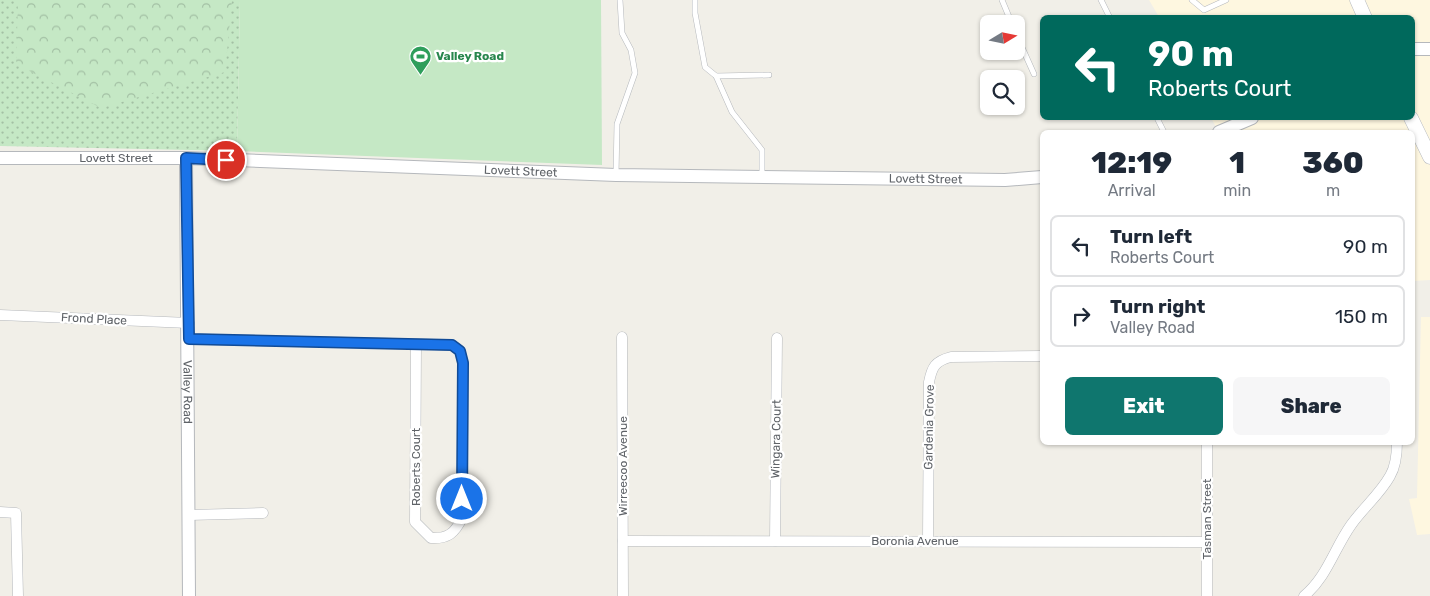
<!DOCTYPE html>
<html lang="en">
<head>
<meta charset="utf-8">
<style>
  :root { --surface:#fff; --page:#f6f6f7; --text:#1f2937; --muted:#747a83; --line:#e0e1e3; --accent:#0f766e }
  body { margin:0; font-family:Rubik,sans-serif; background:var(--page); color:var(--text); height:100vh; display:flex; flex-direction:column; font-size:19px; white-space:nowrap }
  * { box-sizing:border-box; margin:0 }
  p { font-size:16px; color:var(--muted) }
  .icon { flex:none; width:28px; height:28px; fill:none; stroke:currentColor; stroke-width:2; stroke-linecap:round; stroke-linejoin:round }
  .map { position:relative; flex:1; overflow:hidden }
  .panel { position:absolute; left:1040px; top:130px; width:375px; height:315px; display:flex; flex-direction:column; background:var(--surface); border-radius:8px; box-shadow:0 1px 4px #0004 }
  .panel>* { flex:none }
  .top-card { position:absolute; left:1040px; top:15px; width:375px; height:105px; border-radius:8px; box-shadow:0 1px 4px #0004; background:#00695c; color:#fff; overflow:hidden }
  .needle { width:32px; rotate:80deg }
  .buttons { position:absolute; left:980px; top:15px; display:grid; gap:10px }
  .buttons a { display:grid; place-items:center; width:45px; height:45px; border-radius:8px; background:var(--surface); box-shadow:0 1px 4px #0004; font-size:25px }
  .pin { position:absolute; display:grid; place-items:center; width:42px; height:42px; color:#fff; margin:-21px; border:2px solid #fff; border-radius:50%; box-shadow:0 1px 5px #0007 }
  .me { position:absolute; width:55px; margin:-28px; rotate:0deg; stroke-linejoin:round; filter:drop-shadow(0 0 4px #0008) }
  .turn { display:flex; align-items:center; gap:18px; height:105px; padding:0 25px; font-size:22px }
  .turn .icon { width:65px; height:65px; stroke-width:2.5 }
  .turn b { display:block; font-size:35px; line-height:42px }
  .eta { display:flex; justify-content:space-evenly; align-items:center; height:85px; text-align:center }
  .eta b { font-size:30px; font-weight:800; line-height:35px }
  .cta { display:flex; gap:10px; margin-top:auto; padding:10px 25px }
  .cta a { flex:1; height:58px; border-radius:8px; background:var(--accent); color:#fff; font-size:20px; font-weight:800; line-height:58px; text-align:center }
  .cta a+a { background:var(--page); color:var(--text) }
  ul { padding:0; list-style:none }
  li { display:flex; align-items:center; gap:15px; height:62px; margin:0 10px 8px; padding:0 15px; border:2px solid var(--line); border-radius:8px }
  li div { flex:1 }
  li b { display:block; font-size:19px }
  li em { font-style:normal }
  .map>svg:first-child { display:block }
  .commercial { fill:#fef7e0 }
  .grass { fill:url(#grass-dots) }
  .forest { fill:url(#forest-crowns) }
  .pitch { fill:#c5e8c5 }
  .lines { fill:none; stroke-linecap:round; stroke-linejoin:round }
  .service-casing { stroke:#b5b8bc; stroke-width:6 }
  .minor-casing { stroke:#b5b8bc; stroke-width:11 }
  .tertiary-casing { stroke:#b5b8bc; stroke-width:14 }
  .secondary-casing { stroke:#b6babf; stroke-width:15 }
  .service { stroke:#fff; stroke-width:5 }
  .minor { stroke:#fff; stroke-width:10 }
  .tertiary { stroke:#fff; stroke-width:12 }
  .secondary { stroke:#fff; stroke-width:14 }
  .route-casing { stroke:#114b97; stroke-width:12 }
  .route { stroke:#1a73e8; stroke-width:9 }
  .labels { text-anchor:middle; dominant-baseline:central; stroke-width:4.5; stroke-linejoin:round; paint-order:stroke }
  .leisure-label { font-size:12px; font-weight:bold; fill:#27864d; stroke:#fff; text-anchor:start }
  .street-label { font-size:12px; fill:#5f6368; stroke:#fff }
</style>
</head>
<body>
<div class="map">
<svg width="1430" height="596" viewBox="0 0 1430 596">
  <defs>
    <pattern id="grass-dots" width="8" height="8" patternUnits="userSpaceOnUse" patternTransform="scale(1.25)"><rect width="8" height="8" fill="#c5e8c5"/><path d="M2 2h.1M6 6h.1" fill="none" stroke="#a3c0a4" stroke-width="1.8" stroke-linecap="round"/></pattern>
    <pattern id="forest-crowns" width="20" height="18" patternUnits="userSpaceOnUse" patternTransform="scale(1.25)"><rect width="20" height="18" fill="#c5e8c5"/><path d="M2 6a3 3 0 1 1 6 0M12 15a3 3 0 1 1 6 0" fill="none" stroke="#a3c0a4"/></pattern>
  </defs>
  <rect width="100%" height="100%" fill="#f1efe8"/>
  <g class="commercial">
    <path d="M 1149,0 L 1430,0 L 1430,280 L 1413,281 L 1412,132 L 1219,132 L 1211,118 L 1412,118 L 1412,18 L 1159,17 Z"/>
    <path d="M 1421,317 L 1430,317 L 1430,534 L 1417,535 L 1409,499 L 1417,498 Z"/>
  </g>
  <path class="grass" d="M 0,0 L 240,0 L 237,151 L 0,146 Z"/>
  <path class="forest" d="M 18,0 L 232,0 L 225,72 L 101,108 L 16,64 Z"/>
  <path class="pitch" d="M 240,0 L 601,0 L 602,165 L 237,151 Z"/>
  <g class="lines">
    <defs>
      <g id="service">
        <path d="M 695,0 L 695,13 L 705,67 L 716,76 L 732,112 L 762,150 L 762,175"/>
        <path d="M 1002,0 L 1012,24"/>
        <path d="M 1101,0 L 1110,18"/>
        <path d="M 1192,0 L 1204,10 L 1226,0"/>
        <path d="M 1016,34 L 1034,74"/>
        <path d="M 716,76 L 769,75"/>
        <path d="M 1157,118 L 1164,132"/>
        <path d="M 616,175 L 617,124 L 635,73 L 631,50 L 622,33 L 620,0"/>
      </g>
      <g id="minor">
        <path d="M 0,315 L 189,323"/>
        <path d="M 622,337 L 623,596"/>
        <path d="M 189,339 L 416,344 L 452,345 L 460,351 L 463,363 L 462,518 C 455,533 448,539 431,538 L 415,522 L 416,344"/>
        <path d="M 0,512 L 16,513 L 18,596"/>
        <path d="M 189,515 L 263,513"/>
        <path d="M 623,541 L 1206,542"/>
        <path d="M 775,541 L 777,338"/>
        <path d="M 928,541 L 929,382 C 932,367 935,361 951,357 L 1042,356"/>
        <path d="M 1207,596 L 1207,442"/>
        <path d="M 1304,596 C 1327,577 1334,549 1351,525 C 1363,508 1380,494 1390,476 C 1396,466 1397,454 1397,442"/>
      </g>
      <g id="tertiary">
        <path d="M 1412,49 L 1430,49"/>
        <path d="M 1219,132 L 1252,118"/>
        <path id="s1" d="M 0,158 L 186,158 L 616,175 L 1005,180 L 1042,177"/>
        <path id="s2" d="M 186,158 L 189,596"/>
      </g>
      <g id="secondary">
        <path d="M 1357,0 L 1365,18"/>
        <path d="M 1411,118 L 1430,157"/>
      </g>
    </defs>
    <use href="#service" class="service-casing"/>
    <use href="#minor" class="minor-casing"/>
    <use href="#tertiary" class="tertiary-casing"/>
    <use href="#secondary" class="secondary-casing"/>
    <use href="#service" class="service"/>
    <use href="#minor" class="minor"/>
    <use href="#tertiary" class="tertiary"/>
    <use href="#secondary" class="secondary"/>
  </g>
  <g class="lines">
    <defs>
      <path id="route" d="M 226,160 L 186,158 L 189,339 L 452,345 L 460,351 L 463,363 L 462,499"/>
    </defs>
    <use href="#route" class="route-casing"/>
    <use href="#route" class="route"/>
  </g>
  <defs>
    <symbol id="stadium-pin" viewBox="-11 -11 22 30"><path d="M0 17L-7.5 6A9.5 9.5 0 1 1 7.5 6Z" fill="#2e9e5b" stroke="#fff"/><path d="M0-5a6.5 5 0 1 0 0 10a6.5 5 0 1 0 0-10ZM-3.5-1.8h7v3.6h-7Z" fill="#fff"/></symbol>
  </defs>
  <g fill-rule="evenodd">
    <use href="#stadium-pin" x="408" y="44" width="25" height="34"/>
  </g>
  <g class="labels">
    <g class="leisure-label">
      <text x="436" y="56">Valley Road</text>
    </g>
    <g class="street-label">
      <text stroke="none"><textPath href="#s1" startOffset="116">Lovett Street</textPath></text>
      <text stroke="none"><textPath href="#s1" startOffset="521">Lovett Street</textPath></text>
      <text stroke="none"><textPath href="#s1" startOffset="926">Lovett Street</textPath></text>
      <text transform="translate(94 319) rotate(3)">Frond Place</text>
      <text stroke="none"><textPath href="#s2" startOffset="234">Valley Road</textPath></text>
      <text transform="translate(929 427) rotate(-89)">Gardenia Grove</text>
      <text transform="translate(776 439) rotate(-89)">Wingara Court</text>
      <text transform="translate(623 466) rotate(-90)">Wirreecoo Avenue</text>
      <text transform="translate(416 467) rotate(-90)">Roberts Court</text>
      <text transform="translate(1207 519) rotate(-90)">Tasman Street</text>
      <text x="915" y="541">Boronia Avenue</text>
    </g>
  </g>
</svg>
<div class="buttons">
<a><svg class="needle" viewBox="-14 -14 28 28"><path d="M0-13l5 13h-10z" fill="#e53935"/><path d="M0 13l5-13h-10z" fill="#747a83"/></svg></a>
<a><svg class="icon" aria-label="search" viewBox="0 0 24 24"><circle cx="10" cy="10" r="6"/><path d="M15 15l6 6"/></svg></a>
</div>
<div class="pin" style="left:226px;top:160px;background:#d93025"><svg class="icon" aria-label="arrive" viewBox="0 0 24 24"><path d="M6 21V4h12l-3 4 3 4H6"/></svg></div>
<svg class="me" style="left:462px;top:499px" viewBox="-20 -20 40 40"><circle r="17" fill="#1a73e8" stroke="#fff" stroke-width="3"/><path d="M0-11L8 9 0 5-8 9z" fill="#fff"/></svg>
<div class="top-card">
<div class="turn"><svg class="icon" aria-label="left" viewBox="0 0 24 24"><path d="M17 20v-9H6M10 6l-5 5 5 5"/></svg><div><b>90 m</b>Roberts Court</div></div>
</div>
<section class="panel">
<div class="eta">
<div><b>12:19</b><p>Arrival</p></div>
<div><b>1</b><p>min</p></div>
<div><b>360</b><p>m</p></div>
</div>
<ul>
<li><svg class="icon" aria-label="left" viewBox="0 0 24 24"><path d="M17 20v-9H6M10 6l-5 5 5 5"/></svg><div><b>Turn left</b><p>Roberts Court</p></div><em>90 m</em></li>
<li><svg class="icon" aria-label="right" viewBox="0 0 24 24"><path d="M7 20v-9h11M14 6l5 5-5 5"/></svg><div><b>Turn right</b><p>Valley Road</p></div><em>150 m</em></li>
</ul>
<div class="cta"><a>Exit</a><a>Share</a></div>
</section>
</div>
</body>
</html>
